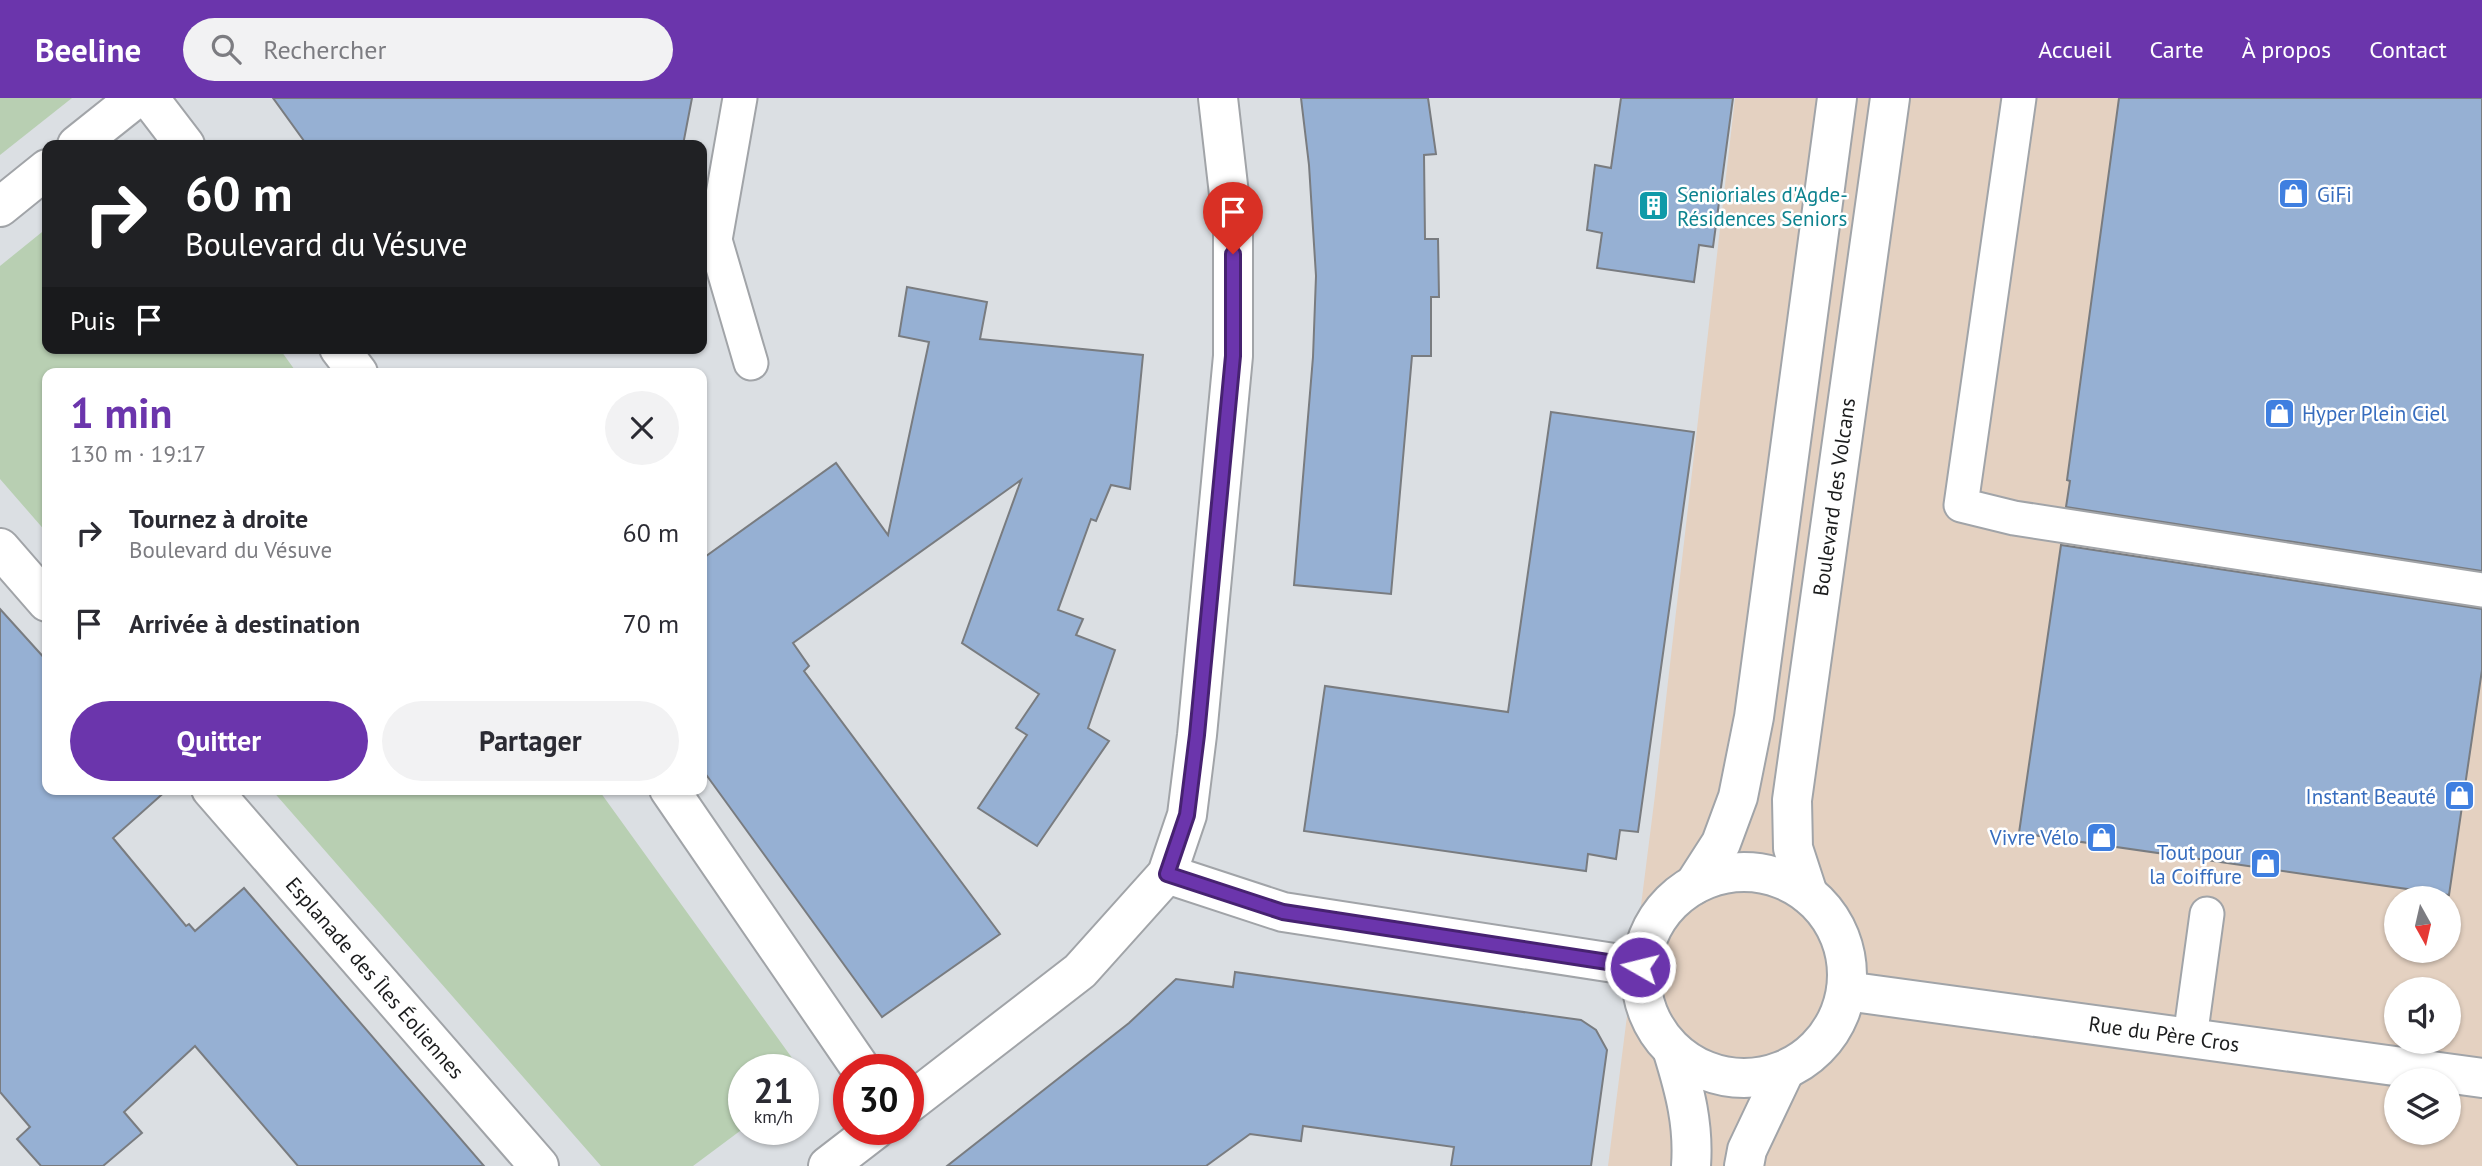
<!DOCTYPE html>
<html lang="fr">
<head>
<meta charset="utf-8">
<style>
  :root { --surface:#fff; --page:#f2f2f3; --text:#2b2b33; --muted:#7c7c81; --accent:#6b35ac }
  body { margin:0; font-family:"PT Sans",sans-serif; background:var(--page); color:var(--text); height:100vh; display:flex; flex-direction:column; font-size:26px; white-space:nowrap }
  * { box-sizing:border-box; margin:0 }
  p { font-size:23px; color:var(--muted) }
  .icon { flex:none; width:38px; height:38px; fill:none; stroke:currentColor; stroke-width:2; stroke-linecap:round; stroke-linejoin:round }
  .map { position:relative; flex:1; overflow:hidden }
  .side { position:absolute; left:42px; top:270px; width:665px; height:427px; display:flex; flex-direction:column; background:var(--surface); border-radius:14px; box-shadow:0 2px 5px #0004 }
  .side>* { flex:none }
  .top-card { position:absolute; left:42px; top:42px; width:665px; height:214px; border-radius:14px; box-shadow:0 2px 5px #0004; background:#202124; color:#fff; overflow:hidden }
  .needle { width:46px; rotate:172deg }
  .fabs { position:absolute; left:2384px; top:788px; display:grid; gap:14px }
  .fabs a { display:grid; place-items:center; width:77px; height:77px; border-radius:50%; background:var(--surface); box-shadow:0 2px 5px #0004; font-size:35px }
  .speed { position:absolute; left:728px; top:956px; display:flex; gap:14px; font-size:35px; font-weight:700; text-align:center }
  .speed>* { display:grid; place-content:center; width:91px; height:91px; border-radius:50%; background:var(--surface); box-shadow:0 2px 5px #0004; line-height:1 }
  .speed small { font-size:18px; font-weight:400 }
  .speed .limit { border:10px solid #d22; background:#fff; color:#111 }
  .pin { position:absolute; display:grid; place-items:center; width:60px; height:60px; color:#fff; margin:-72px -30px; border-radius:50% 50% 50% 0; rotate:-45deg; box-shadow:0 0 7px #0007 }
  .pin .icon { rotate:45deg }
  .me { position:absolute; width:77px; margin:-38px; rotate:278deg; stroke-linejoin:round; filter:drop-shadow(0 0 5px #0008) }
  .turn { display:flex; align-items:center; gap:24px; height:147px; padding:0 28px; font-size:32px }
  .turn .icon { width:91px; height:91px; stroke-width:2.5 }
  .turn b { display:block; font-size:49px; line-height:60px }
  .then { display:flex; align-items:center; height:66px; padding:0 28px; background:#0003; gap:14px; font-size:26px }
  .round { display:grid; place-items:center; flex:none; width:74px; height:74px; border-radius:37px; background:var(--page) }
  .overview { display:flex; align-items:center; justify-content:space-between; height:119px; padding:0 28px }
  h1 { font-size:42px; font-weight:800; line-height:52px; color:var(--accent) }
  .cta { display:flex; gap:14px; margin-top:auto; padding:14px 28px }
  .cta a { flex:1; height:80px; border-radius:42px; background:var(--accent); color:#fff; font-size:28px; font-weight:800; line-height:80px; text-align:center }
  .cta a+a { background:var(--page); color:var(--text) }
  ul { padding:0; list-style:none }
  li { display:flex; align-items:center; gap:21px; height:91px; padding:0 28px }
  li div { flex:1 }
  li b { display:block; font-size:26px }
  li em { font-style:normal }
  header { display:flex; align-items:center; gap:42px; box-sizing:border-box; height:98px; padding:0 35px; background:var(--accent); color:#fff }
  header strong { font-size:33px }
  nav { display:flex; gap:38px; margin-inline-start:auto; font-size:24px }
  .search { width:490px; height:63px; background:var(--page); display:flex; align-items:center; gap:18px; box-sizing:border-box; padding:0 24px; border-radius:38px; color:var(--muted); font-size:26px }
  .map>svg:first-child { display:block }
  .commercial { fill:#e4d1c1; fill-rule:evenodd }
  .green { fill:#b8cfb2 }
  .building { fill:#96b0d3; stroke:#797c80; stroke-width:2 }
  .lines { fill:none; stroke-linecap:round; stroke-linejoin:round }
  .lane-casing { stroke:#a1a4a8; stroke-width:37 }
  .street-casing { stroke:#a1a4a8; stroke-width:42 }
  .secondary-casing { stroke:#a1a4a8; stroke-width:42 }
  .lane { stroke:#fff; stroke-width:33 }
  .street { stroke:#fff; stroke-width:38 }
  .secondary { stroke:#fff; stroke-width:38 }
  .route-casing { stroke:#462270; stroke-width:18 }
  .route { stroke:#6b35ac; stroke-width:12 }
  .labels { text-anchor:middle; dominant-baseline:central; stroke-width:5; stroke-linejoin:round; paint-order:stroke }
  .culture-label { font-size:21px; fill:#0d838f; stroke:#fff; text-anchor:start }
  .shop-label { font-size:21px; fill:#366cbe; stroke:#fff; text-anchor:end }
  .street-label { font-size:21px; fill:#1b1c1d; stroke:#fff }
</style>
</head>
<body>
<header>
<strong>Beeline</strong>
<div class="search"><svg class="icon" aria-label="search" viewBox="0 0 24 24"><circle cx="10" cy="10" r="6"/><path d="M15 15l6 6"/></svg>Rechercher</div>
<nav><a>Accueil</a><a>Carte</a><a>À propos</a><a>Contact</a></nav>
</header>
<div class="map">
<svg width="2482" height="1068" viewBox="0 0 2482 1068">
  <rect width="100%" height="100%" fill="#dbdfe3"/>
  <path class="commercial" d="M 1735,0 L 2482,0 L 2482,1068 L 1608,1068 L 1655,697 ZM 2396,800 L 2448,800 L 2448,852 L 2396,852 ZM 2396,891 L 2448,891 L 2448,943 L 2396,943 ZM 2396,982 L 2448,982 L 2448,1034 L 2396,1034 Z"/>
  <g class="green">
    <path d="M 0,0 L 72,0 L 0,57 Z"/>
    <path d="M 47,130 L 47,250 L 279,250 L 297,275 L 47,275 L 47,435 L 0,381 L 0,168 Z"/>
    <path d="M 271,691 L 598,691 L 800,971 L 744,971 L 744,1030 L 693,1068 L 601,1068 Z"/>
  </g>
  <g class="building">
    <path d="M 273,0 L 692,0 L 683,47 L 307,47 Z"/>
    <path d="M 1301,0 L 1428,0 L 1436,56 L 1424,57 L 1425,141 L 1438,141 L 1439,199 L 1431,199 L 1431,258 L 1412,258 L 1391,496 L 1294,487 L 1313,259 L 1316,178 L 1309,67 Z"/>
    <path d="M 1621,0 L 1733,0 L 1713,149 L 1699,147 L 1694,184 L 1597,170 L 1602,135 L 1587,132 L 1595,67 L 1611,70 Z"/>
    <path d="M 2119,0 L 2482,0 L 2482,473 L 2066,409 L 2070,383 L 2067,382 Z"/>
    <path d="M 907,189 L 987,204 L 980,241 L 1143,257 L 1130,391 L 1111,387 L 1096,423 L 1091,421 L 1058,512 L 1083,521 L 1076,537 L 1115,552 L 1088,630 L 1109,643 L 1037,748 L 978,710 L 1027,637 L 1016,630 L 1039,596 L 962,545 L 1021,382 L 793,545 L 809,568 L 804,573 L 1000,836 L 882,919 L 702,671 L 702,461 L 836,365 L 888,437 L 929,244 L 899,238 Z"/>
    <path d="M 1551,314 L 1694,334 L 1638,734 L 1620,732 L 1616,761 L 1588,756 L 1586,773 L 1304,733 L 1325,588 L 1508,614 Z"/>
    <path d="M 2061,447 L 2482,511 L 2482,572 L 2449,797 L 2019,735 Z"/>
    <path d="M 0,511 L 47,563 L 47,691 L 168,691 L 113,740 L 186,828 L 189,826 L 195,833 L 244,790 L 484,1068 L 298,1068 L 195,948 L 124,1014 L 142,1035 L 103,1068 L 41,1068 L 17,1041 L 30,1029 L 0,994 Z"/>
    <path d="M 1235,874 L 1581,922 L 1596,932 L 1607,952 L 1591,1068 L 1451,1068 L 1454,1049 L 1303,1028 L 1301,1043 L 1250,1036 L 1206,1068 L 947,1068 L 1129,925 L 1176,881 L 1233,889 Z"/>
  </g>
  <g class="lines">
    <defs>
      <g id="lane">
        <path d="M 740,0 L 715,142 L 751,265"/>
        <path d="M 2019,0 L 1961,407 L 2014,420 L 2482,492"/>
        <path d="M 2190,940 L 2207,816"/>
      </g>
      <g id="street">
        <path d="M 149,0 L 185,47"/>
        <path d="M 77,47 L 136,0"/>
        <path d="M 0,109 L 47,71"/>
        <path d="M 339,250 L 358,275"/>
        <path d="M 0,450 L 47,504"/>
        <path d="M 211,691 L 539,1068"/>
        <path d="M 669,691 L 861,971"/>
        <path d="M 1167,776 L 1283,814 L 1640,869"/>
        <path d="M 1846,893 L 2482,980"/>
        <path d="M 908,1006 L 1080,873 L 1167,776 L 1187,717 L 1197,637 L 1233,258 L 1233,131 L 1218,0"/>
        <path d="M 828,1068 L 876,1031"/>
      </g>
      <g id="secondary">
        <circle cx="1744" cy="877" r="103"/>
        <path d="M 1694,787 L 1721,745 L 1738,699 L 1754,619 L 1837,0"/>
        <path d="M 1808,796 L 1793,750 L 1792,702 L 1890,0"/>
        <path d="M 1673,954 C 1685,993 1694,1027 1691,1068"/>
        <path d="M 1744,1068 L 1747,1052 L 1785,972"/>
      </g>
    </defs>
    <use href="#lane" class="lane-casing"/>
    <use href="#street" class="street-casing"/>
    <use href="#secondary" class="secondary-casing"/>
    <use href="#lane" class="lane"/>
    <use href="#street" class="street"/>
    <use href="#secondary" class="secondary"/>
  </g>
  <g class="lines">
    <defs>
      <path id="route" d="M 1233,156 L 1233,258 L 1197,637 L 1187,717 L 1167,776 L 1283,814 L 1640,869"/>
    </defs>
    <use href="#route" class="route-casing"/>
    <use href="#route" class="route"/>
  </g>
  <defs>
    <symbol id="shop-square" viewBox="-11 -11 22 22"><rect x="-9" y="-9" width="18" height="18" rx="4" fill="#3f7fe0" stroke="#fff"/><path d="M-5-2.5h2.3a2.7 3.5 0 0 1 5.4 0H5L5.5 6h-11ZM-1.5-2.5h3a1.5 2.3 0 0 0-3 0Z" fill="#fff"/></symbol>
    <symbol id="building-square" viewBox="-11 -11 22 22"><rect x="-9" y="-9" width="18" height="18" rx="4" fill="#0f9aa8" stroke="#fff"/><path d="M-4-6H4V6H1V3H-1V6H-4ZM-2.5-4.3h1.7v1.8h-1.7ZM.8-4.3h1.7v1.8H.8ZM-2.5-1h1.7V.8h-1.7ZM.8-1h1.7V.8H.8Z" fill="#fff"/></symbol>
  </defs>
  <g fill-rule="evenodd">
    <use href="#shop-square" x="2276" y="78" width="35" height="35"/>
    <use href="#building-square" x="1636" y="90" width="35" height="35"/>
    <use href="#shop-square" x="2262" y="298" width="35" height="35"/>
    <use href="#shop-square" x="2442" y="680" width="35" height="35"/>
    <use href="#shop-square" x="2084" y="722" width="35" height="35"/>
    <use href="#shop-square" x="2248" y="748" width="35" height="35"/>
  </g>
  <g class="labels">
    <g class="culture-label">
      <text x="1677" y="96">Senioriales d'Agde-<tspan x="1677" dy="24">Résidences Seniors</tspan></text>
    </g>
    <g class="shop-label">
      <text x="2317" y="96" text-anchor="start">GiFi</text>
      <text x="2302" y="315" text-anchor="start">Hyper Plein Ciel</text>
      <text x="2436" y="698">Instant Beauté</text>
      <text x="2079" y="739">Vivre Vélo</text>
      <text x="2242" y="754">Tout pour<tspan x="2242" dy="24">la Coiffure</tspan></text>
    </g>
    <g class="street-label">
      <text transform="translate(1834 399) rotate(-82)">Boulevard des Volcans</text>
      <text transform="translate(375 880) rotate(49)">Esplanade des Îles Éoliennes</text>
      <text transform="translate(2164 936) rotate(8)">Rue du Père Cros</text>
    </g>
  </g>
</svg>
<div class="fabs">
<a><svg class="needle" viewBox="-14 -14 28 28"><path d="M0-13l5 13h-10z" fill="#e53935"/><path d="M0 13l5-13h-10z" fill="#7c7c81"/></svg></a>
<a><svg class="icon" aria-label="sound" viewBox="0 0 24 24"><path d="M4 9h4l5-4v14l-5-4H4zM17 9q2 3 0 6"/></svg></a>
<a><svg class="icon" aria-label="layers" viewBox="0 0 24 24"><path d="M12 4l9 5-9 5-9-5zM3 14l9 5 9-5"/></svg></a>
</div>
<div class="speed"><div>21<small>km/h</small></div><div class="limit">30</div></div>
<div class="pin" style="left:1233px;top:156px;background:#d93025"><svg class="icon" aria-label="arrive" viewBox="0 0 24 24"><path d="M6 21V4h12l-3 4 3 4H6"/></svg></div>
<svg class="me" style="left:1640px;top:869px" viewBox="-20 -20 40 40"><circle r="17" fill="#6b35ac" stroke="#fff" stroke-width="3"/><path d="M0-11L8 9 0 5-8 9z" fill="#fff"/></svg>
<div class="top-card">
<div class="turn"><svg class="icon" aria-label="right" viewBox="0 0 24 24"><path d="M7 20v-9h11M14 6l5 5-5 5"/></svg><div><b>60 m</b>Boulevard du Vésuve</div></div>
<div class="then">Puis<svg class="icon" aria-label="arrive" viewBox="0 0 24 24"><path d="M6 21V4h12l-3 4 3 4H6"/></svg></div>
</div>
<section class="side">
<div class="overview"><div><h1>1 min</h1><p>130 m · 19:17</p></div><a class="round"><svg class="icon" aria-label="close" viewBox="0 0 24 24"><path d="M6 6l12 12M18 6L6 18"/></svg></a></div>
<ul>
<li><svg class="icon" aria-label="right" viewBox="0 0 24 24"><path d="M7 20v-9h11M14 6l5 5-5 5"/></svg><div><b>Tournez à droite</b><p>Boulevard du Vésuve</p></div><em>60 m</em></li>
<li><svg class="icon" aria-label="arrive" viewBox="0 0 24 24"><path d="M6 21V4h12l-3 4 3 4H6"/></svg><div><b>Arrivée à destination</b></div><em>70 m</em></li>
</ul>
<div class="cta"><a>Quitter</a><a>Partager</a></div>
</section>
</div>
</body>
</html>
